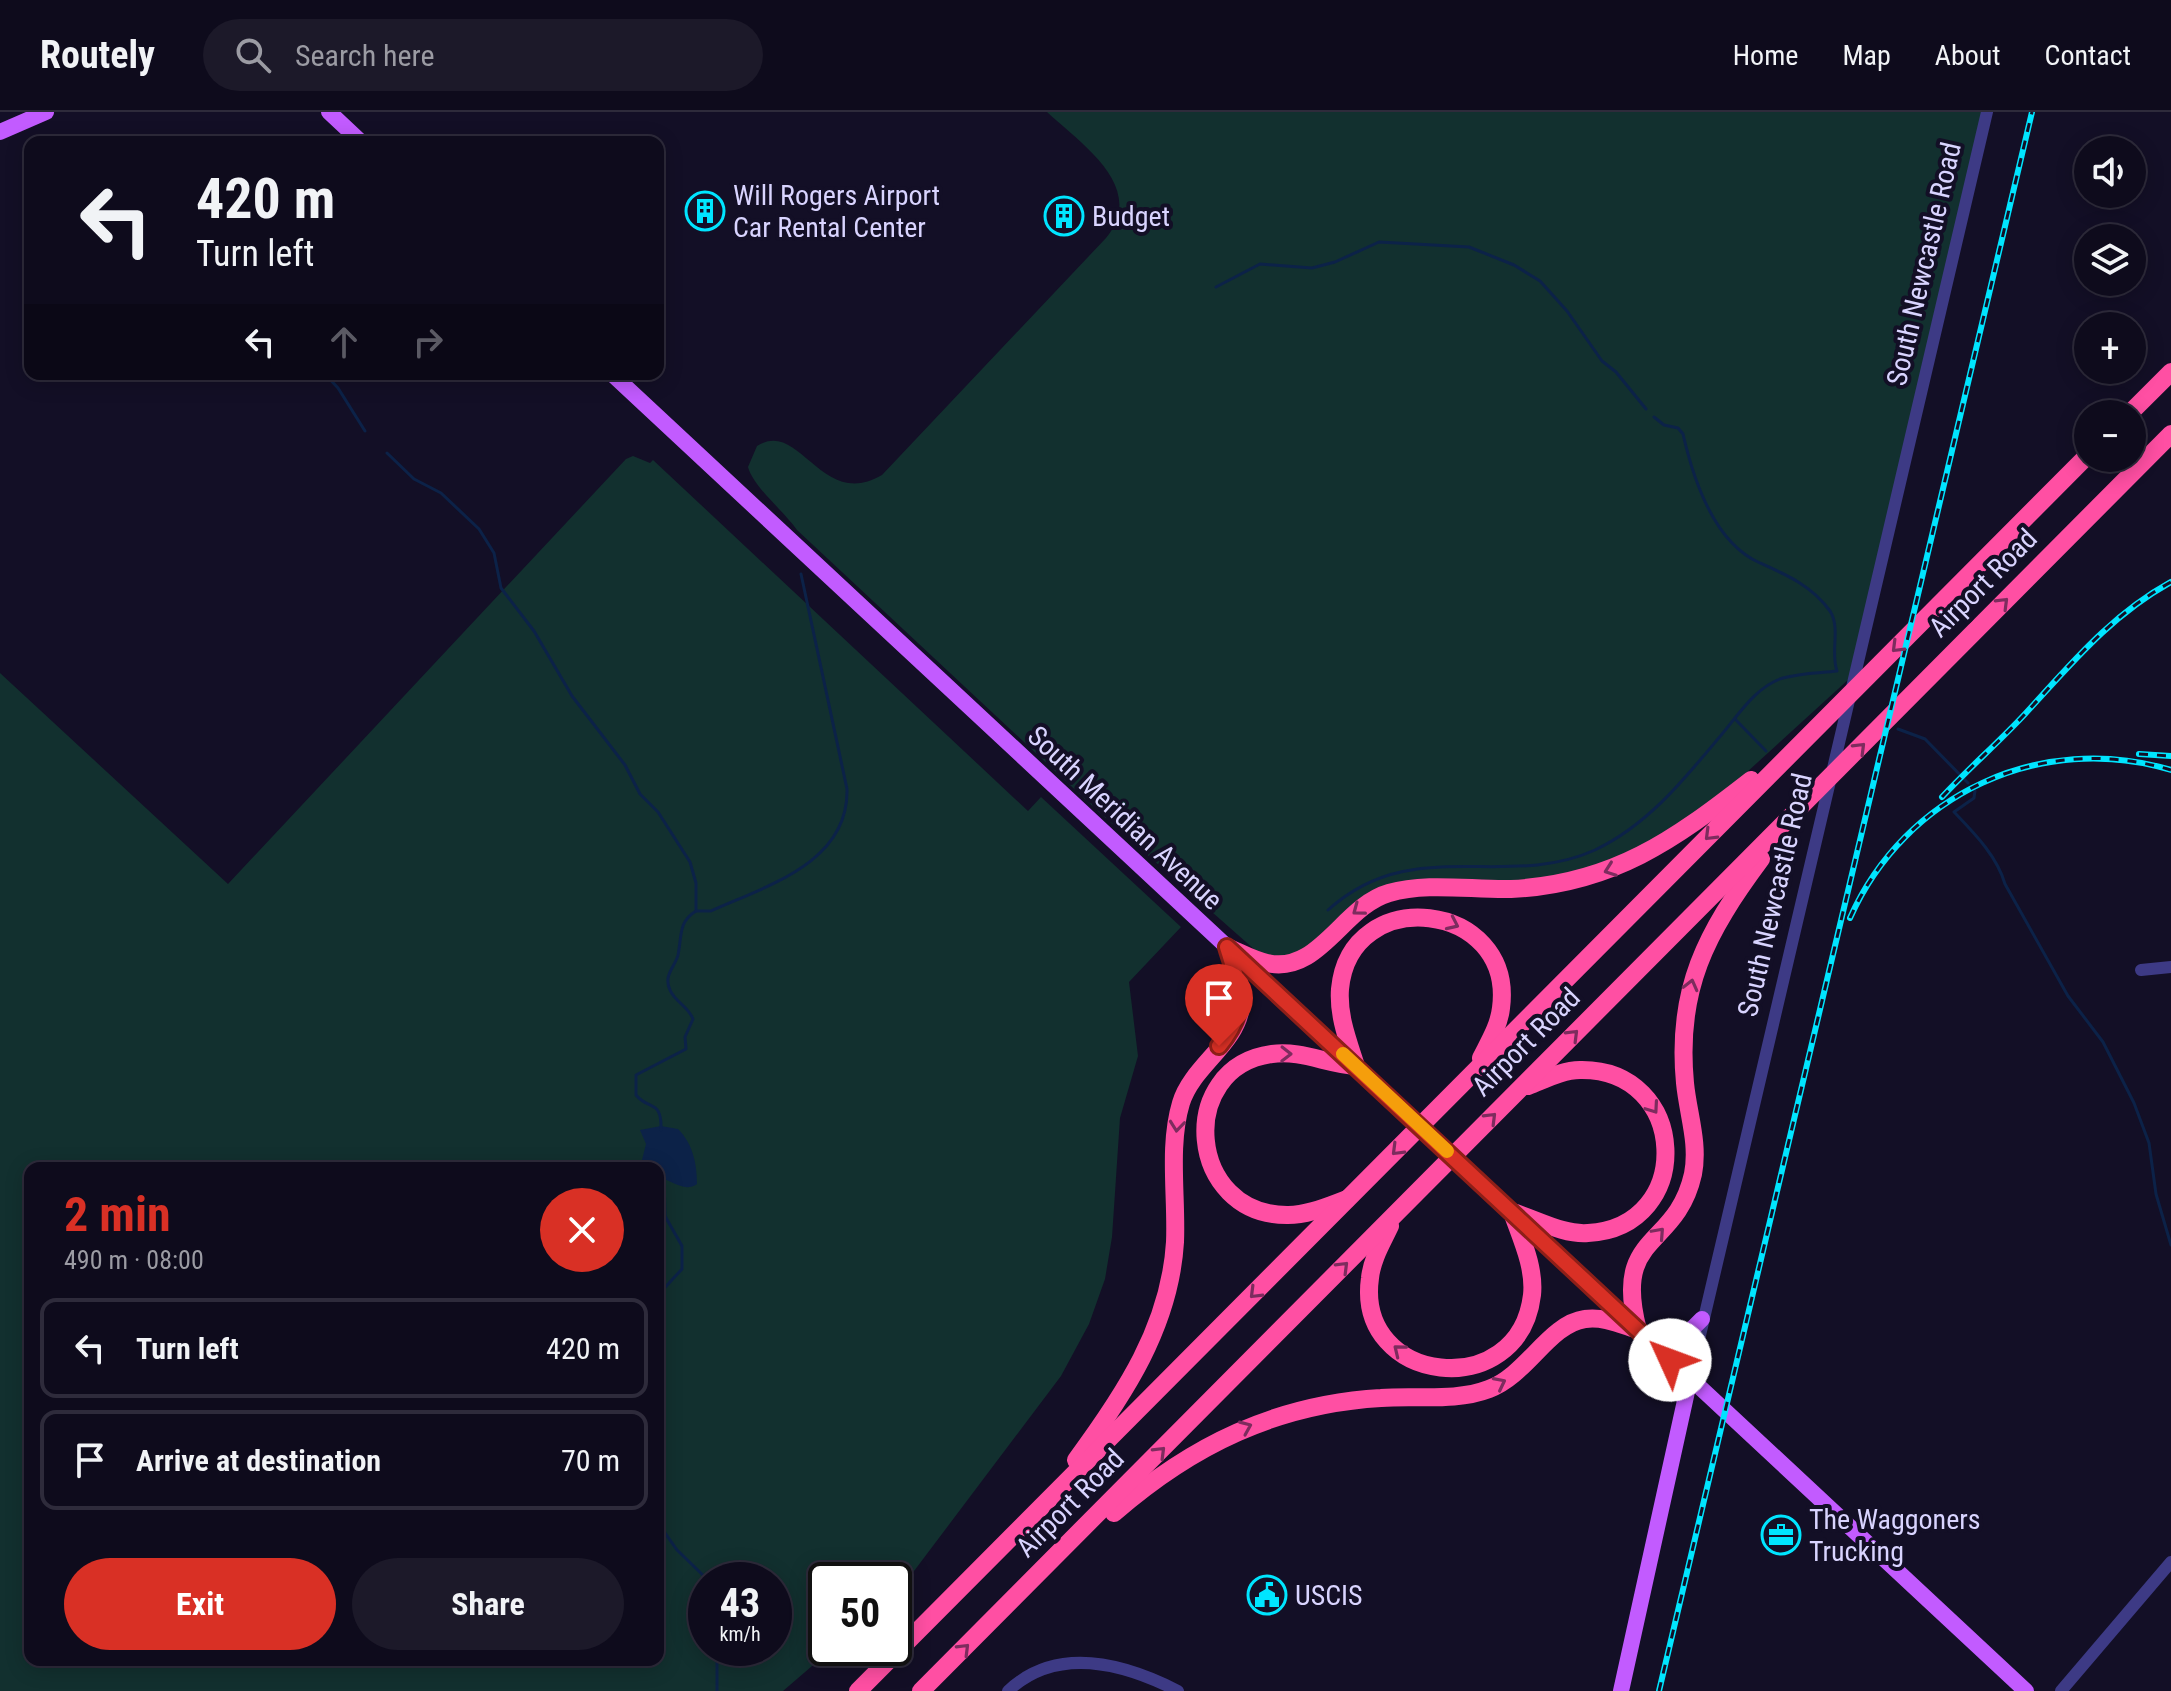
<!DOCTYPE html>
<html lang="en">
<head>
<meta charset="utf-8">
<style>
  :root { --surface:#0e0b1c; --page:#1c1929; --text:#f1f3f6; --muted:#9b9ba3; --line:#2e2b3b; --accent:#d93025 }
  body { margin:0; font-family:"Roboto Condensed",sans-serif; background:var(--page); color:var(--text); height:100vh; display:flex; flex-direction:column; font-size:30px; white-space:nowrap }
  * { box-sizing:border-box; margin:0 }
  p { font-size:26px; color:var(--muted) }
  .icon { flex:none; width:44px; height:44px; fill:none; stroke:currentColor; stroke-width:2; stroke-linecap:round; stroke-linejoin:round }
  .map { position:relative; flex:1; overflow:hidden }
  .side { position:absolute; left:24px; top:1050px; width:640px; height:504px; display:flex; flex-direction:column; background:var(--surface); border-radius:16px; box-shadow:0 4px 20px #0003,0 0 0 2px var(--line) }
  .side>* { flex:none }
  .guide { position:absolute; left:24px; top:24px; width:640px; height:244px; border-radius:16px; box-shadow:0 4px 20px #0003,0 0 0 2px var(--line); background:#0e0b1c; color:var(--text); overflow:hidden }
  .fabs { position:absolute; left:2074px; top:24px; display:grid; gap:16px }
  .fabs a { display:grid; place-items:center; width:72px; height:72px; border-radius:50%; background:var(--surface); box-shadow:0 4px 20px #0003,0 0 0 2px var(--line); font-size:40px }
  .speed { position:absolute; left:688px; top:1450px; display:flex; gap:16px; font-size:40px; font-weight:700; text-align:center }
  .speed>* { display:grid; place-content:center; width:104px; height:104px; border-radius:50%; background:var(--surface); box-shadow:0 4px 20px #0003,0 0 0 2px var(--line); line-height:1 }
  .speed small { font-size:20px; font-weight:400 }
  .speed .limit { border:4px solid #111; border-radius:12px; background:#fff; color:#111 }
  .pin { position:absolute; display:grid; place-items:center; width:68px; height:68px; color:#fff; margin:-82px -34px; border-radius:50% 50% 50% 0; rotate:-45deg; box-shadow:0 0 8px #0007 }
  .pin .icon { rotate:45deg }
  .me { position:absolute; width:88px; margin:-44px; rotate:313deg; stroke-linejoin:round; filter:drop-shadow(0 0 6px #0008) }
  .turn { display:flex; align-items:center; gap:28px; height:168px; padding:0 40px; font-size:36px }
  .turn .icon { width:104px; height:104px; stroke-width:2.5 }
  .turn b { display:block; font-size:56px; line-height:68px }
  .lanes { display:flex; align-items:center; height:76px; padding:0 40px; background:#0003; justify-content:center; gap:40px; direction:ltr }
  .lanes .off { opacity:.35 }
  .round { display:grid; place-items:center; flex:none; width:84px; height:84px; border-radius:42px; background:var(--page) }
  .summary { display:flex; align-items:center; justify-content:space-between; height:136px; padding:0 40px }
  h1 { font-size:48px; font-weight:700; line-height:60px; color:var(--accent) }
  .cta { display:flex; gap:16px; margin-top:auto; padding:16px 40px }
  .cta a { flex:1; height:92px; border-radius:48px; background:var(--accent); color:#fff; font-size:32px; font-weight:700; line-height:92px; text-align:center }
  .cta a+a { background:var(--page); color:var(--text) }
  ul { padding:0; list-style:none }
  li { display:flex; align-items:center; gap:24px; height:100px; margin:0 16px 12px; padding:0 24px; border:4px solid var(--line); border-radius:16px }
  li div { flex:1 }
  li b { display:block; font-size:30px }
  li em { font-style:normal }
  header { display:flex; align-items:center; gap:48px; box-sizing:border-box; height:112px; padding:0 40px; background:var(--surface); border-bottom:2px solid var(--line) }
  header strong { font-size:38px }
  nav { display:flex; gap:44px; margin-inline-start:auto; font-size:28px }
  .search { width:560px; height:72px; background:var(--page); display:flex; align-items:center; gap:20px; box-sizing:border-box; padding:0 28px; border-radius:44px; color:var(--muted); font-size:30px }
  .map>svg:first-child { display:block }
  .green { fill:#12302f; fill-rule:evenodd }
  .water { fill:#0c2248 }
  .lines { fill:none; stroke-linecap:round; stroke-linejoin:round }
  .stream { stroke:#0c2248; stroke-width:3 }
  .minor { stroke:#3d3a85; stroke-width:12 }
  .major { stroke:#c25bff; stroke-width:16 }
  .highway { stroke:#ff4fa3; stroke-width:18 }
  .rail-casing { stroke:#00e5ff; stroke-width:6 }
  .rail { stroke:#130f26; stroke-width:3; stroke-dasharray:9; stroke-linecap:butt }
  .oneway { stroke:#7d2c5e }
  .route-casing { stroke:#8d1f18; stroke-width:20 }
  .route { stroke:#d93025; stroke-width:14 }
  .slow { stroke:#f59e0b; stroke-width:14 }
  .labels { text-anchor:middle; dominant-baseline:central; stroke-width:8; stroke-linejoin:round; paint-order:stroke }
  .poi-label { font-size:28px; fill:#d9d4ff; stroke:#130f26; text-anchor:start }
  .street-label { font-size:28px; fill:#d9d4ff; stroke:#130f26 }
</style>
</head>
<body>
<header>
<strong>Routely</strong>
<div class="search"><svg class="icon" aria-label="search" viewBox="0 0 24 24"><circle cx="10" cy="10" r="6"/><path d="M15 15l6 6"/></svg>Search here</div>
<nav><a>Home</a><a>Map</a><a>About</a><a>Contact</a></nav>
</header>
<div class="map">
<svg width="2171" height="1579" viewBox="0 0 2171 1579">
  <rect width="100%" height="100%" fill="#130f26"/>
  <g class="green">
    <path d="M 1047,0 L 1982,0 L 1849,567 L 1712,692 L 1620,749 L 1534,770 L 1403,772 L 1306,840 L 1271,846 L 1255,838 L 1101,702 L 797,418 C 783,398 754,376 748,355 L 757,334 C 800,306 821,399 882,363 L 1106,126 C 1148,75 1081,32 1047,0 Z"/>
    <path d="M 633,344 L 650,351 L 653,348 L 1028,699 L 1041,685 L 1181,815 L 1129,870 L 1138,944 L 1120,1006 L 1112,1125 L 1105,1167 L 1089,1212 L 1061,1264 L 902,1475 L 894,1482 L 894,1468 L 826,1468 L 826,1536 L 833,1536 L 783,1579 L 0,1579 L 0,561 L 228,772 L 626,347 ZM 30,1056 L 658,1056 L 658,1548 L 30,1548 ZM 706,1468 L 774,1468 L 774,1536 L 706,1536 Z"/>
  </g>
  <path class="water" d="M 661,1014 L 678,1017 C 693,1032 697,1052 697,1072 C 684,1081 672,1068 658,1065 L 658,1056 L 649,1056 L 642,1048 L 646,1032 L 640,1018 Z"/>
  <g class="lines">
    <g class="stream">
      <path d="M 1216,175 L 1260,152 L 1312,156 L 1335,150 L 1379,130 L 1469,135 L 1514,153 L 1540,169 L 1567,199 L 1602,249 L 1616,260 L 1646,297"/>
      <path d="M 325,262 L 338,276 L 365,319"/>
      <path d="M 387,341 L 414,367 L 441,381 L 479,417 L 494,441 L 501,476 L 534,519 L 572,584 L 625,653 L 640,682 L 658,700 L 690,750 L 696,771 L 696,799 C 678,810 682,824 678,843 C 675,855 663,863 670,878 C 675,890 688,894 693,907 L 685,925 L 686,937 L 636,963 L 636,983 C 649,999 662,987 661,1018"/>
      <path d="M 1735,607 L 1766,639"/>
      <path d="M 1898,617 L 1925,627 L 1968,671"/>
      <path d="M 1975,679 L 1974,686 L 1954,700 C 1974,721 1997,744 2005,772 L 2068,884 L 2103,930 L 2134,991 L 2149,1031 L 2156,1082 L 2171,1133"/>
      <path d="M 1328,798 C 1413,721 1504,779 1595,738 C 1646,714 1682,670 1717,628 C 1735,608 1755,574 1783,566 C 1800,561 1819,561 1837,559 C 1830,541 1841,516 1830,499 C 1812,474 1787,463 1760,451 C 1714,431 1693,366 1683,322 L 1678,316 L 1664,313 L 1654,305"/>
      <path d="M 696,799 L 711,799 C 766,774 849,751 847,677 L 801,462"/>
      <path d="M 658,1183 L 682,1157 L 682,1134 L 665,1104 L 664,1065"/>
      <path d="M 658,1411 L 677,1438 L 708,1468"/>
      <path d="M 717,1536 L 717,1579"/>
    </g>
    <g class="minor">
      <path d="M 2141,858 L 2171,855"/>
      <path d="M 1690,1266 L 1987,0"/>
      <path d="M 1008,1579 C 1058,1532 1125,1552 1178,1579"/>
      <path d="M 2061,1579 L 2171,1450"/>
    </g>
    <g class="major">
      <path d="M 329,0 L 361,30"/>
      <path d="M 0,20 L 46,0"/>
      <path d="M 612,262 L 2026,1579"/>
      <path d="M 1651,1230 L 1680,1229 L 1702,1207"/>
      <path d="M 1621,1579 L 1690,1266"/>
    </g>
    <g class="highway">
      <path d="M 2129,302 L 2171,260"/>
      <path d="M 1227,835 C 1239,840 1253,848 1267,851 C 1319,863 1343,794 1389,781 C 1427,770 1471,778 1511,777 C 1613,772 1674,728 1751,668"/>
      <path d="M 1347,1087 C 1328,1094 1308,1103 1288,1103 C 1187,1104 1175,955 1272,942 C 1301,938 1327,952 1356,954 C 1348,929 1338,904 1340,877 C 1350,770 1515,789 1501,896 C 1499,914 1489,930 1481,946"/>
      <path d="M 1512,1100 C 1536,1107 1563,1123 1588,1121 C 1696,1115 1689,956 1580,958 C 1562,958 1544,968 1528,974"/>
      <path d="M 1390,1114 C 1382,1131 1372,1147 1370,1166 C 1355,1273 1519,1292 1532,1183 C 1535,1155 1521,1126 1512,1100"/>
      <path d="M 1638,1218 C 1612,1120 1676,1138 1693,1062 C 1699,1031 1688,1002 1685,971 C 1676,877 1706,821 1761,747"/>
      <path d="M 1076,1348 C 1124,1283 1170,1214 1175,1130 C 1177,1085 1168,1034 1181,991 C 1192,954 1237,932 1241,894 C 1244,875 1232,853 1227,835"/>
      <path d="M 1114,1401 C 1192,1333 1277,1292 1381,1286 C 1417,1283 1455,1290 1489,1277 C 1527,1263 1549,1212 1585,1207 C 1603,1204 1622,1213 1638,1218"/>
      <path d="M 858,1579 L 2088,343"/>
      <path d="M 921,1579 L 2171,322"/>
    </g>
    <defs>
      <g id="rail">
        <path d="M 2139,642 L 2171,644"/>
        <path d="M 1942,685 C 1969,656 1998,631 2025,602 C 2071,552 2111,503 2171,470"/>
        <path d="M 1850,806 C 1905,682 2041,619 2171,658"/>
        <path d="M 1659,1579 L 2032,0"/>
      </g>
    </defs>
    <use href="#rail" class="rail-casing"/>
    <use href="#rail" class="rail"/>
  </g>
  <defs><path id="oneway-chevron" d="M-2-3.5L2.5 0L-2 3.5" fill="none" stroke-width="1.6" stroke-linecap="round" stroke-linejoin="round" transform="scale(2)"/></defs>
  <g class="oneway">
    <use href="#oneway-chevron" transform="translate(2003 491) rotate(-45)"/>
    <use href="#oneway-chevron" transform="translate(1897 535) rotate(135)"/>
    <use href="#oneway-chevron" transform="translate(1860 636) rotate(-45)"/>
    <use href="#oneway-chevron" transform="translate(1710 723) rotate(135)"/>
    <use href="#oneway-chevron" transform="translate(1610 758) rotate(160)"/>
    <use href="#oneway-chevron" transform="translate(1358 798) rotate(143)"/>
    <use href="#oneway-chevron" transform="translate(1453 812) rotate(25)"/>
    <use href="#oneway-chevron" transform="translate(1691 873) rotate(-76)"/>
    <use href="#oneway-chevron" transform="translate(1573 923) rotate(-45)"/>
    <use href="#oneway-chevron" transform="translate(1286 942) rotate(1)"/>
    <use href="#oneway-chevron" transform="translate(1653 996) rotate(55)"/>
    <use href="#oneway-chevron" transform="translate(1491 1006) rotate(-45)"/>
    <use href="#oneway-chevron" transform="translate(1177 1014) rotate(96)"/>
    <use href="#oneway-chevron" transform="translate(1397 1038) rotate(135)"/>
    <use href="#oneway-chevron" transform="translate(1659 1121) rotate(-48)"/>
    <use href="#oneway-chevron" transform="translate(1343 1155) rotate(-45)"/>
    <use href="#oneway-chevron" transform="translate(1255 1181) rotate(135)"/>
    <use href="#oneway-chevron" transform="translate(1399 1238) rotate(-141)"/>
    <use href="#oneway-chevron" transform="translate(1500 1271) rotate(-27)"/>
    <use href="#oneway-chevron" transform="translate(1246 1315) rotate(-23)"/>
    <use href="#oneway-chevron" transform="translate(1160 1340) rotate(-45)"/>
    <use href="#oneway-chevron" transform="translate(964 1537) rotate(-45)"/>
  </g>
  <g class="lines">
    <defs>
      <path id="route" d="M 1219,934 C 1250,896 1240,878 1227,835 L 1670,1248"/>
    </defs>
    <use href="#route" class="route-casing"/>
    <use href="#route" class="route"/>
    <path class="slow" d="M 1343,942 L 1447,1039"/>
  </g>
  <defs>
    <symbol id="building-ring" viewBox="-11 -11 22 22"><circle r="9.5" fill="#130f26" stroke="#00e5ff" stroke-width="1.5"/><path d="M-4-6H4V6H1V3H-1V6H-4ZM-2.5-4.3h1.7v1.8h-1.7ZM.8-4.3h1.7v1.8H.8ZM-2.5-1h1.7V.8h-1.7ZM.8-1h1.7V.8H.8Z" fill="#00e5ff"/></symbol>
    <symbol id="office-ring" viewBox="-11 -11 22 22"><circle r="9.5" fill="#130f26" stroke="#00e5ff" stroke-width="1.5"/><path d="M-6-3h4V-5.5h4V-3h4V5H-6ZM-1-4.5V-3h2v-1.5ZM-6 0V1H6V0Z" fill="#00e5ff"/></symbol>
    <symbol id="civic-ring" viewBox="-11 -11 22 22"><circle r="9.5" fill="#130f26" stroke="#00e5ff" stroke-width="1.5"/><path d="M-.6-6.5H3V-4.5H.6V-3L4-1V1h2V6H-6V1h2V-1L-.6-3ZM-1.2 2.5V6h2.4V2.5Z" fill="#00e5ff"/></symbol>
  </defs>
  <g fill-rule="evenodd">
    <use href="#building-ring" x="683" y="77" width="44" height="44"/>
    <use href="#building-ring" x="1042" y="82" width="44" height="44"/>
    <use href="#office-ring" x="1759" y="1401" width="44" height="44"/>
    <use href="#civic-ring" x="1245" y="1461" width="44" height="44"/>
  </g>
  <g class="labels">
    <g class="poi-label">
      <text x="733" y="83">Will Rogers Airport<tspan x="733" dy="32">Car Rental Center</tspan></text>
      <text x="1092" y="104">Budget</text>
      <text x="1809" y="1407">The Waggoners<tspan x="1809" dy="32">Trucking</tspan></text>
      <text x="1295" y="1483">USCIS</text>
    </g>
    <g class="street-label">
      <text transform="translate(1924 152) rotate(-77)">South Newcastle Road</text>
      <text transform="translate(1983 471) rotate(-45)">Airport Road</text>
      <text transform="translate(1125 706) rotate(43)">South Meridian Avenue</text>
      <text transform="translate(1775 783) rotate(-77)">South Newcastle Road</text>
      <text transform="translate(1526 930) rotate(-45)">Airport Road</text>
      <text transform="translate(1070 1391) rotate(-45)">Airport Road</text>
    </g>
  </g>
</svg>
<div class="fabs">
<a><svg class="icon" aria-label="sound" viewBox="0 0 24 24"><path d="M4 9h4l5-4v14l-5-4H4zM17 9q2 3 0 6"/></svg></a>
<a><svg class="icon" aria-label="layers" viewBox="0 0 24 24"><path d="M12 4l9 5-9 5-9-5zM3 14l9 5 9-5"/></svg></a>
<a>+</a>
<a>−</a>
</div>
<div class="speed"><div>43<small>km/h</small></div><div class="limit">50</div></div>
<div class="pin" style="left:1219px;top:934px;background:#d93025"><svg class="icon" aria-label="arrive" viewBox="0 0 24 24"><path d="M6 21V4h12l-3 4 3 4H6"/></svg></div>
<svg class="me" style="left:1670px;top:1248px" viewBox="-20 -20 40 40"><circle r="19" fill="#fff"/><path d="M0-13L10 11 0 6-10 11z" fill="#d93025"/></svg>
<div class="guide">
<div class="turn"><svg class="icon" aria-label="left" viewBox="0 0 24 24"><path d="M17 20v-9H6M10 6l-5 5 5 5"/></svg><div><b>420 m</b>Turn left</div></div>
<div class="lanes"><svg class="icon" aria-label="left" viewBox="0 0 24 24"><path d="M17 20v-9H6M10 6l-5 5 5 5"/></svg><svg class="icon off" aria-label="ahead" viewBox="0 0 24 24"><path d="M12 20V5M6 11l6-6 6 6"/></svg><svg class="icon off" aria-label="right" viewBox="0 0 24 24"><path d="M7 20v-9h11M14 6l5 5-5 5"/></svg></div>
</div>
<section class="side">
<div class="summary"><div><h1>2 min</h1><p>490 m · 08:00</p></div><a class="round" style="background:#d93025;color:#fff"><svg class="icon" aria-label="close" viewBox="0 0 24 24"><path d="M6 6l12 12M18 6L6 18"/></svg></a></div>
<ul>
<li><svg class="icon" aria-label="left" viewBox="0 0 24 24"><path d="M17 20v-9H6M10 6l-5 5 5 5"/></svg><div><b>Turn left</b></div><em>420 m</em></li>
<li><svg class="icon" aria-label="arrive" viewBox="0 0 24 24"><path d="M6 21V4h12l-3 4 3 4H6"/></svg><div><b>Arrive at destination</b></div><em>70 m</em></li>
</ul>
<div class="cta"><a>Exit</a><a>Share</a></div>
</section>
</div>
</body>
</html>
